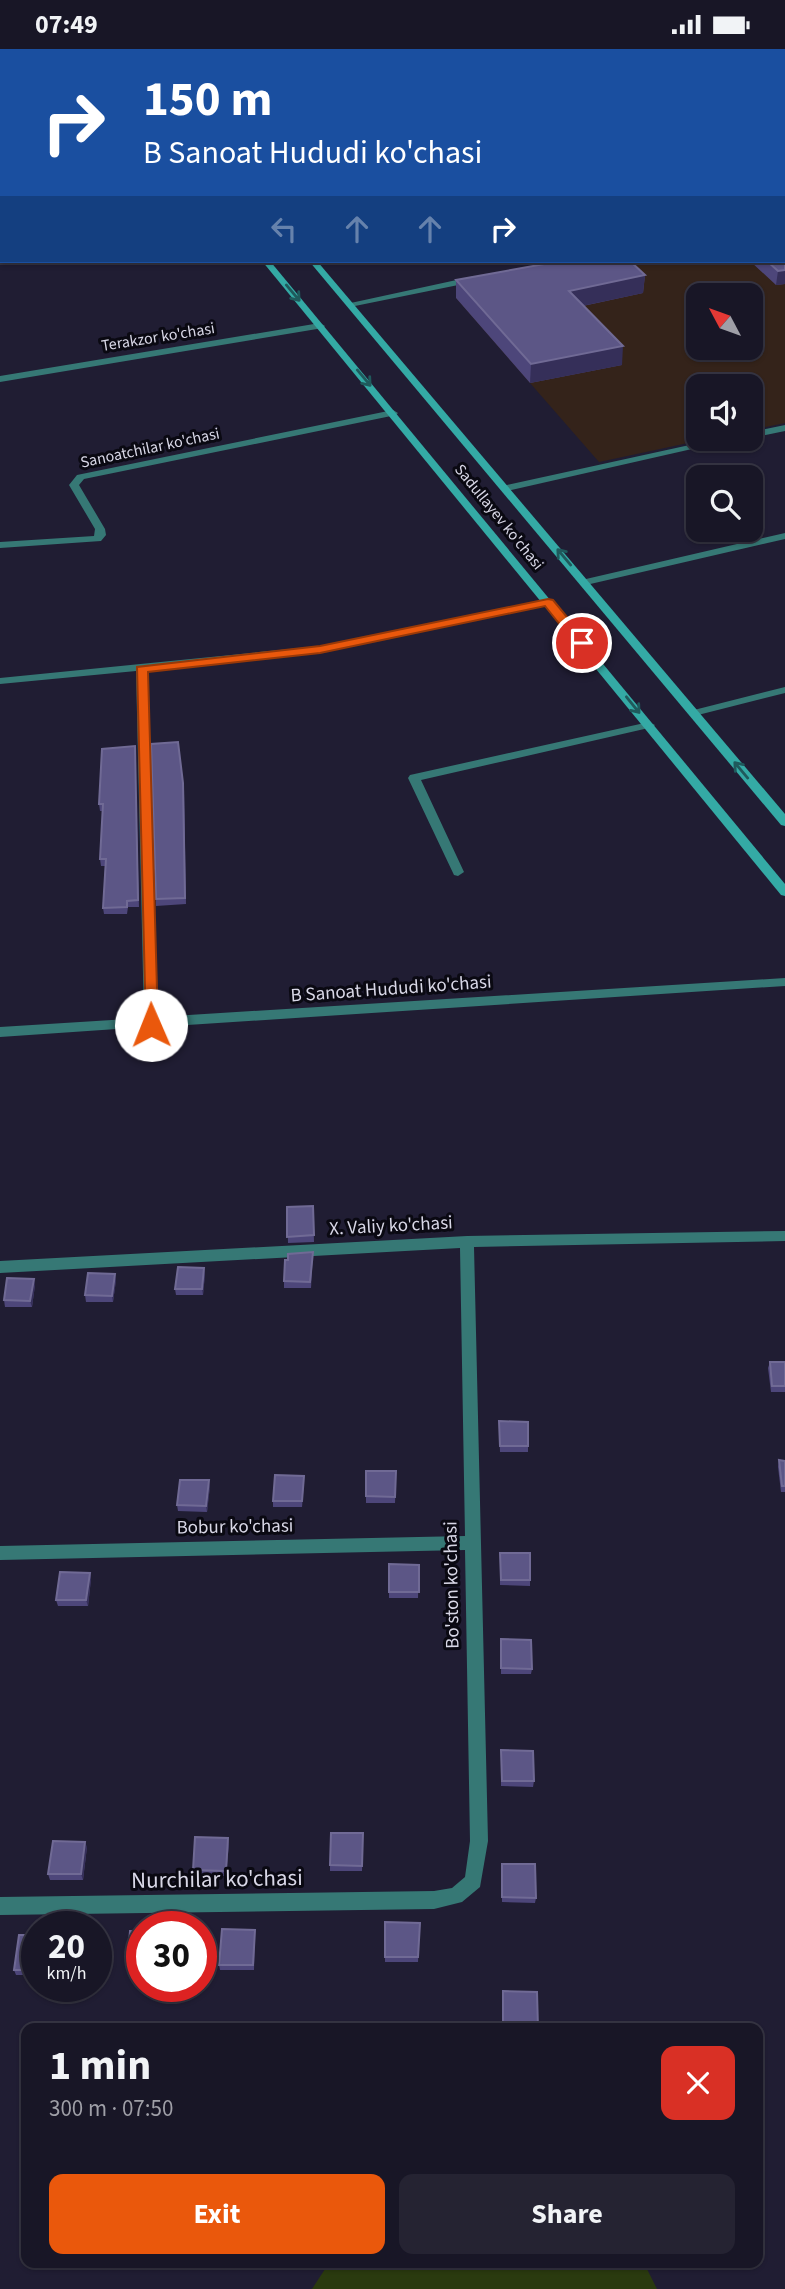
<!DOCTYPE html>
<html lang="en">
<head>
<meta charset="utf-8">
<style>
  :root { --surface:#181626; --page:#252332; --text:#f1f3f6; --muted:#9f9fa7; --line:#363543; --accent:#ea580c }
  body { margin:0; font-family:"Source Sans 3",sans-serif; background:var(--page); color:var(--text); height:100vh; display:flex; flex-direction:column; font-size:26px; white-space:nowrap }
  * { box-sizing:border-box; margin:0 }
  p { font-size:23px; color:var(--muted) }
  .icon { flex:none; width:38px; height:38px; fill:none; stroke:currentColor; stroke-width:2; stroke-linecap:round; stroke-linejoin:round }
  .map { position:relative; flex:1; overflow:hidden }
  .panel { position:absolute; left:21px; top:1974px; width:742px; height:245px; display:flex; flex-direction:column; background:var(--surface); border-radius:14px; box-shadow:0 2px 5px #0004,0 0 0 2px var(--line) }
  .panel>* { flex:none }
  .top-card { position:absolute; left:0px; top:0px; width:786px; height:214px; box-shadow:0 2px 5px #0004,0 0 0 2px var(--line); background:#1a4fa0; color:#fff; overflow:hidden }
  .needle { width:46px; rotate:311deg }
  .fabs { position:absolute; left:686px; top:234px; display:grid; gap:14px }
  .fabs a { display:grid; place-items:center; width:77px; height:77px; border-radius:14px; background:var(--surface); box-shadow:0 2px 5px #0004,0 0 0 2px var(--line); font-size:35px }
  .speed { position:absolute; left:21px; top:1862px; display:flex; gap:14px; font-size:35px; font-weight:700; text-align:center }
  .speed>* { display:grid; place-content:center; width:91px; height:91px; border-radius:50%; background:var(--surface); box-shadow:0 2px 5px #0004,0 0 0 2px var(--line); line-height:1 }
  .speed small { font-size:18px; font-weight:400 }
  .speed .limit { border:10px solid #d22; background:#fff; color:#111 }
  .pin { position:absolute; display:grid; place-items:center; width:60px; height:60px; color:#fff; margin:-30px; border:4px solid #fff; border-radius:50%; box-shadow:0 2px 7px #0007 }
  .me { position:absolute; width:77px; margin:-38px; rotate:359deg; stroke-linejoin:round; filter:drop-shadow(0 0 5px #0008) }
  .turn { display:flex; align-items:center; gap:24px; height:147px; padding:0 28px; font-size:32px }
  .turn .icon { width:91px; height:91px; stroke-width:2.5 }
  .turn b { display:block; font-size:49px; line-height:60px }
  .lanes { display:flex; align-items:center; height:66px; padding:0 28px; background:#0003; justify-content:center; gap:35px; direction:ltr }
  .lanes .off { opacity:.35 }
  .round { display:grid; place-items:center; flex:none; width:74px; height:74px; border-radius:14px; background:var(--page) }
  .summary { display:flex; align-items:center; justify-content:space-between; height:119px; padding:0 28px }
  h1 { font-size:42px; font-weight:700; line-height:52px }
  .primary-button { display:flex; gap:14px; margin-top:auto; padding:14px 28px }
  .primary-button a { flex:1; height:80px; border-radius:14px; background:var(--accent); color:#fff; font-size:28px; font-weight:700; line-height:80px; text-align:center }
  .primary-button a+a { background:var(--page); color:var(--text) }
  .status { display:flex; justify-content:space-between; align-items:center; height:49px; padding:0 35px; background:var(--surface); direction:ltr }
  .status svg { height:19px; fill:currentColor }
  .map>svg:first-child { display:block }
  .industrial { fill:#34231a; fill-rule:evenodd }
  .green { fill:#2a3a0f }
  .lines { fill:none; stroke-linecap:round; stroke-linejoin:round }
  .street { fill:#367875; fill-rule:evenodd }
  .secondary { fill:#34aaa5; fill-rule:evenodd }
  .wall { fill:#4d467a }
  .shaded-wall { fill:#352f59 }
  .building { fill:#5c5686; stroke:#706a95; stroke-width:2 }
  .oneway { stroke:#1f5a5c }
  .route { fill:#ea580c; stroke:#983908; stroke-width:2 }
  .labels { text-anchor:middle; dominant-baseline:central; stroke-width:6; stroke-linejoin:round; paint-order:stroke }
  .far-street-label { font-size:16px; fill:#d8d7e6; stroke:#0a0912 }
  .street-label { font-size:19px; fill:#d8d7e6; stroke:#0a0912 }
  .near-street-label { font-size:23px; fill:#d8d7e6; stroke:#0a0912 }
</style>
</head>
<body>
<div class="status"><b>07:49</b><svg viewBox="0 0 49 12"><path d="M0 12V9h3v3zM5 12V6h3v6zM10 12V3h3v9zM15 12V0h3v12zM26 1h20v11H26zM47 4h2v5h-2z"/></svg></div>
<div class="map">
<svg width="785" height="2240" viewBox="0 0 785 2240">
  <rect width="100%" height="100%" fill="#201d33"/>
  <path class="industrial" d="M 785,187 L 785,374 L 751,381 L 751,338 L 698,338 L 698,390 L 707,390 L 599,413 L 456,249 L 653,212 L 784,212 ZM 698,247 L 751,247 L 751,299 L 698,299 Z"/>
  <g class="green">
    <path d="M 0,0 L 78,2 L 2,2 L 0,176 Z"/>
    <path d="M 329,2214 L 644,2214 L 657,2240 L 312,2240 Z"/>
  </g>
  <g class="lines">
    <g class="street">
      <rect x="784" y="93" width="1" height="4"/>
      <rect x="784" y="142" width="1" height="5"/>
      <rect x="784" y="164" width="1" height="6"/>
      <path d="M 0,178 L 2,178 L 0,184 Z"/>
      <path d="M 475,227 L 478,228 L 478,232 L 350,258 L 346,255 Z"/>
      <path d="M 320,274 L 325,277 L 323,279 L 0,333 L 0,327 Z"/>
      <path d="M 393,361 L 398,364 L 396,366 L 84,430 L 79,436 L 105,480 L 106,486 L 101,492 L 0,499 L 0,493 L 94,487 L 95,480 L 69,436 L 77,426 Z"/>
      <path d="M 785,376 L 785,382 L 751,389 L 751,383 Z"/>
      <path d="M 717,390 L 736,390 L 507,442 L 502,439 L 507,436 Z"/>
      <path d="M 785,484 L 785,490 L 586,536 L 581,533 L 586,530 Z"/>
      <path d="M 548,550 L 552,551 L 552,555 L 320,603 L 147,621 L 157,968 L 785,929 L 785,937 L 157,978 L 151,981 L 146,978 L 0,988 L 0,978 L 144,969 L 136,622 L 0,635 L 0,629 L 320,597 Z"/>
      <path d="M 785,638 L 785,644 L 694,667 L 688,664 L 690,662 Z"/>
      <path d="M 649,673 L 655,676 L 653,678 L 421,731 L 464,823 L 458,827 L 454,826 L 408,729 L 410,726 Z"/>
      <path d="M 785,1182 L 785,1192 L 474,1198 L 488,1792 L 480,1838 L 462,1853 L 434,1860 L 0,1866 L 0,1848 L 434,1842 L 452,1839 L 465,1828 L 470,1792 L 465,1501 L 0,1511 L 0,1497 L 465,1487 L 460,1199 L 0,1224 L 0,1212 L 467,1187 Z"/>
    </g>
    <g class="secondary">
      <path d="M 94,0 L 102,0 L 104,2 L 96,2 Z"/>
      <path d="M 131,0 L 139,0 L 140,2 L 132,2 Z"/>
      <path d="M 262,212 L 270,212 L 785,835 L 785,847 L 781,846 Z"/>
      <path d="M 309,212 L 317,212 L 785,765 L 785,777 L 781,776 Z"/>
    </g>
  </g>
  <g class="wall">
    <path d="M 785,173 L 785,235 L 776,236 L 750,212 L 784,212 Z"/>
    <path d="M 645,226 L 643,244 L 583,257 L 622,316 L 530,334 L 456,249 L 456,231 Z"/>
    <path d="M 135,697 L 139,858 L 128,858 L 127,865 L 104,865 L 103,859 L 105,817 L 101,817 L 100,810 L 103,762 L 100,762 L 99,755 Z"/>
    <path d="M 184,740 L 186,855 L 156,857 L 156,850 Z"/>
    <path d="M 313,1157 L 314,1193 L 288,1194 L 287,1158 Z"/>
    <path d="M 313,1203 L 311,1239 L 284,1239 L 284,1232 L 288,1211 Z"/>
    <path d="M 205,1225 L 203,1246 L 176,1246 L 175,1240 Z"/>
    <path d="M 116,1231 L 113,1253 L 86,1253 L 85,1246 Z"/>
    <path d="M 35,1236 L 32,1258 L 5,1258 L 4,1251 Z"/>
    <path d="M 770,1313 L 785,1313 L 785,1343 L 771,1343 L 768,1319 Z"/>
    <path d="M 499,1372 L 528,1397 L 528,1403 L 500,1403 Z"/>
    <path d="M 779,1411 L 785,1412 L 785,1443 L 781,1443 L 778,1418 Z"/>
    <path d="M 366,1422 L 396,1422 L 395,1454 L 366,1454 Z"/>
    <path d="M 304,1433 L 302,1458 L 273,1458 L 273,1452 Z"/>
    <path d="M 210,1437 L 207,1463 L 178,1462 L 177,1456 Z"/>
    <path d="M 500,1504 L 530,1531 L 530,1537 L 500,1536 Z"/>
    <path d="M 389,1515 L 419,1516 L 418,1549 L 389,1549 Z"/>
    <path d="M 90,1524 L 91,1530 L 88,1557 L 58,1557 L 56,1551 Z"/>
    <path d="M 501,1590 L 532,1620 L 531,1625 L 501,1625 Z"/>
    <path d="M 501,1701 L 534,1732 L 533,1738 L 501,1737 Z"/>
    <path d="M 363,1784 L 362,1822 L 330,1822 L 330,1816 Z"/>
    <path d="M 229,1794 L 226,1827 L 194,1827 L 193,1821 Z"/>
    <path d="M 87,1798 L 83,1831 L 50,1831 L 48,1825 Z"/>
    <path d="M 502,1815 L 536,1849 L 535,1854 L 502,1853 Z"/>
    <path d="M 385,1873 L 420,1874 L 418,1913 L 385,1913 Z"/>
    <path d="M 255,1881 L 254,1921 L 220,1921 L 219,1916 Z"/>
    <path d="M 142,1883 L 142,1923 L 128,1923 L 127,1918 Z"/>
    <path d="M 37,1886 L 37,1926 L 16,1926 L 14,1921 Z"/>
  </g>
  <g class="shaded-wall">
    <path d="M 785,221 L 785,235 L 776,236 L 778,222 Z"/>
    <path d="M 645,226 L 643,244 L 568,260 L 569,242 Z"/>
    <path d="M 623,297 L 622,316 L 530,334 L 531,315 Z"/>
    <path d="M 204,1219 L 205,1225 L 203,1246 L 202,1240 Z"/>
    <path d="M 115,1225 L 116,1231 L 113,1253 L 112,1247 Z"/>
    <path d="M 34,1230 L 35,1236 L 32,1258 L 30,1252 Z"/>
    <path d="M 209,1431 L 210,1437 L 207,1463 L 206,1457 Z"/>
    <path d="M 90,1524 L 91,1530 L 88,1557 L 86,1551 Z"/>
    <path d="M 228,1789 L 229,1794 L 226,1827 L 226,1822 Z"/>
    <path d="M 85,1793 L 87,1798 L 83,1831 L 81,1825 Z"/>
  </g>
  <g class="building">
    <path d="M 484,0 L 575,0 L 576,1 L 486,2 Z"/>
    <path d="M 693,0 L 744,0 L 746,2 L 695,2 Z"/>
    <rect x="784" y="31" width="1" height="16"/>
    <path d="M 784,173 L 785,173 L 785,221 L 778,222 L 767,212 L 784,212 Z"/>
    <path d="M 561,212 L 630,212 L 645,226 L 569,242 L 623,297 L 531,315 L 456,231 Z"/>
    <path d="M 178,693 L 183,734 L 185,849 L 156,850 L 151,695 Z"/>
    <path d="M 135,697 L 138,851 L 127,852 L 127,858 L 103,859 L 106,810 L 100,810 L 103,755 L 99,755 L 102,700 Z"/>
    <path d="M 313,1157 L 314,1186 L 287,1188 L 287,1158 Z"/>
    <path d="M 313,1203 L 310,1233 L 284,1232 L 285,1211 L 288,1211 L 288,1205 Z"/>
    <path d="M 178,1218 L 204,1219 L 202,1240 L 175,1240 Z"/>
    <path d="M 88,1224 L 115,1225 L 112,1247 L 85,1246 Z"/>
    <path d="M 7,1229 L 34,1230 L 30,1252 L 4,1251 Z"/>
    <path d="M 770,1313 L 785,1313 L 785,1337 L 772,1337 Z"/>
    <path d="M 499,1372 L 528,1373 L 528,1397 L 500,1397 Z"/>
    <path d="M 779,1411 L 785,1412 L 785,1437 L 782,1437 Z"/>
    <path d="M 366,1422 L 396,1422 L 395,1448 L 366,1447 Z"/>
    <path d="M 275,1426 L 304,1427 L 302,1452 L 273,1452 Z"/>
    <path d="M 180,1431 L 209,1431 L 206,1457 L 177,1456 Z"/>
    <path d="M 500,1504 L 530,1504 L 530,1531 L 501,1531 Z"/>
    <path d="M 389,1515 L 419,1516 L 419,1543 L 389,1543 Z"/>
    <path d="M 60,1523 L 90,1524 L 86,1551 L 56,1551 Z"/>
    <path d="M 501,1590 L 531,1591 L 532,1620 L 501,1619 Z"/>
    <path d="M 501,1701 L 533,1702 L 534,1732 L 502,1732 Z"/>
    <path d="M 331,1784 L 363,1784 L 362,1817 L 330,1816 Z"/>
    <path d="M 195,1788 L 228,1789 L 226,1822 L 193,1821 Z"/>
    <path d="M 53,1792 L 85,1793 L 81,1825 L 48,1825 Z"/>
    <path d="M 502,1815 L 535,1815 L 536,1849 L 502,1848 Z"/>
    <path d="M 385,1873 L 420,1874 L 418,1908 L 385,1908 Z"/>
    <path d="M 222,1880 L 255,1881 L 253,1916 L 219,1916 Z"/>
    <path d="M 130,1882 L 142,1883 L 142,1918 L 127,1918 Z"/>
    <path d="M 19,1886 L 37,1886 L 37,1921 L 14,1921 Z"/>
    <path d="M 503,1942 L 537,1943 L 538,1979 L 503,1979 Z"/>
  </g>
  <defs><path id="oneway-shaft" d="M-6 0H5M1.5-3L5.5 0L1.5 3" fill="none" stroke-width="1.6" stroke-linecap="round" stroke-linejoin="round" transform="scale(1.75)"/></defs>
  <g class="oneway">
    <use href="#oneway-shaft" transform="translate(293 244) rotate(50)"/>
    <use href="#oneway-shaft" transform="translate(364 329) rotate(50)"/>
    <use href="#oneway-shaft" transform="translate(564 508) rotate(-130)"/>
    <use href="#oneway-shaft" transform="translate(633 656) rotate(51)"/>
    <use href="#oneway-shaft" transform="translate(741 721) rotate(-130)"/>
  </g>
  <path class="route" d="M 548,550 L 553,551 L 586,591 L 586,597 L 577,597 L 545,557 L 320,604 L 148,623 L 158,976 L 151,981 L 146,979 L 137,618 L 320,597 Z"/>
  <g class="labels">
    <g class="far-street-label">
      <text transform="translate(158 288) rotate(-9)">Terakzor ko'chasi</text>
      <text transform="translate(150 399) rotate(-12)">Sanoatchilar ko'chasi</text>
      <text transform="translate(499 468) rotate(51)">Sadullayev ko'chasi</text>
    </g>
    <g class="street-label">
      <text transform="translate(391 940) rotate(-4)">B Sanoat Hududi ko'chasi</text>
      <text transform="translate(391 1177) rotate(-3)">X. Valiy ko'chasi</text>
      <text transform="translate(235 1478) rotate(-1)">Bobur ko'chasi</text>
      <text transform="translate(452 1536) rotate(-91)">Bo'ston ko'chasi</text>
    </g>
    <g class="near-street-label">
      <text transform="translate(217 1830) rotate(-1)">Nurchilar ko'chasi</text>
    </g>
  </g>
</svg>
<div class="fabs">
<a><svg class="needle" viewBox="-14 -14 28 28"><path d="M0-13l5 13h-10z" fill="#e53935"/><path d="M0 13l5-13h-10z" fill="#9f9fa7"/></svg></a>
<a><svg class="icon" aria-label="sound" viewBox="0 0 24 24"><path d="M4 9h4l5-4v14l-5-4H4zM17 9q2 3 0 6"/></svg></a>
<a><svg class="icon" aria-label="search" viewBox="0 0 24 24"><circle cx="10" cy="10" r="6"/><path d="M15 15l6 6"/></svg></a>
</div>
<div class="speed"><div>20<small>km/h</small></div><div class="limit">30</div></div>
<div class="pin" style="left:582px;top:594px;background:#d93025"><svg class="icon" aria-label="arrive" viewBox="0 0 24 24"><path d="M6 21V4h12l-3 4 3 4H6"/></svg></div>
<svg class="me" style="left:151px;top:976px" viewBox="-20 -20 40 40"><circle r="19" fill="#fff"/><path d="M0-13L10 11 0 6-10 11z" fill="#ea580c"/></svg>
<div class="top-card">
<div class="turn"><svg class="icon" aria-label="right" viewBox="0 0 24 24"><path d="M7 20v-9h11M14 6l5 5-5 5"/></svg><div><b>150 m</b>B Sanoat Hududi ko'chasi</div></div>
<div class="lanes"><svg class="icon off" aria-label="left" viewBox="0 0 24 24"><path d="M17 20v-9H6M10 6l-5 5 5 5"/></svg><svg class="icon off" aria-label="ahead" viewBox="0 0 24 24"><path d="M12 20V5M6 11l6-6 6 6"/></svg><svg class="icon off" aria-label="ahead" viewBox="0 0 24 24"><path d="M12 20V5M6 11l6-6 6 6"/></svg><svg class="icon" aria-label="right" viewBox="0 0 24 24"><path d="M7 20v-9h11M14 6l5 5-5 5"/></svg></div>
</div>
<section class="panel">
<div class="summary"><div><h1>1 min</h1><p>300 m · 07:50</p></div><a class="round" style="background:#d93025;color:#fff"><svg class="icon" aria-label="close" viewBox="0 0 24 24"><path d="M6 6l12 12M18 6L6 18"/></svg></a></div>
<div class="primary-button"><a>Exit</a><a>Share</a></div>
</section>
</div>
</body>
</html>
